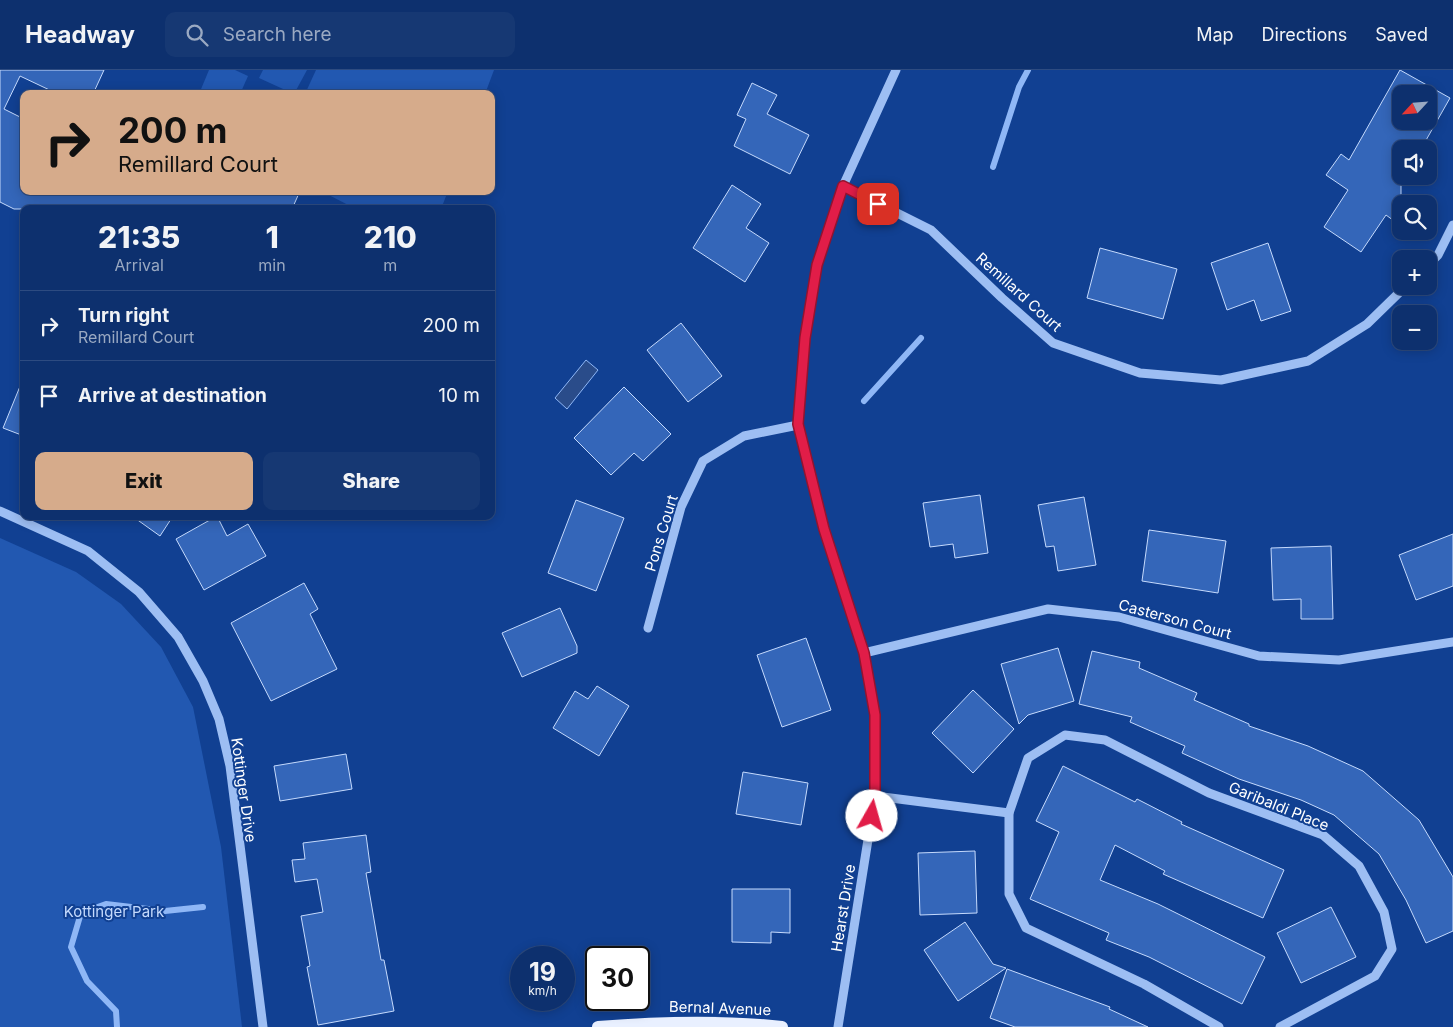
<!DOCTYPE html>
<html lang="en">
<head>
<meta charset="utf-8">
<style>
  :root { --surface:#0d306e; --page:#163873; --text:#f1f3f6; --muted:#9aa9c2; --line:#2d4b81; --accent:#d6ab8b }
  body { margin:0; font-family:Inter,sans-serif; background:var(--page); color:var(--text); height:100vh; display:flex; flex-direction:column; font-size:19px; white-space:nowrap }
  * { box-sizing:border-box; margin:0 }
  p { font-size:16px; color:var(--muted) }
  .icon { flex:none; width:28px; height:28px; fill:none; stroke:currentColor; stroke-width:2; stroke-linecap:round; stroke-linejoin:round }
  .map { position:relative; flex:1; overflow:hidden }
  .side { position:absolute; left:20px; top:135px; width:475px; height:315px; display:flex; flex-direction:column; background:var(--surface); border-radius:10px; box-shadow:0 2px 12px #0003,0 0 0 1px var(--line) }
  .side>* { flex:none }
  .guide { position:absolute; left:20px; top:20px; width:475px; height:105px; border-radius:10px; box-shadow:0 2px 12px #0003,0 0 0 1px var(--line); background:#d6ab8b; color:#111; overflow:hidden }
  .needle { width:32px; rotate:244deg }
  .tools { position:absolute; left:1392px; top:15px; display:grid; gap:10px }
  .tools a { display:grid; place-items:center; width:45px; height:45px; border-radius:10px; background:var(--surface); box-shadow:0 2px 12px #0003,0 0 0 1px var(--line); font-size:25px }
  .speed { position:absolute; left:510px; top:876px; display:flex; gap:10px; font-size:25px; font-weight:700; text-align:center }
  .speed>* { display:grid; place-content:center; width:65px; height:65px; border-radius:50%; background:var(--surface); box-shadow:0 2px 12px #0003,0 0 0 1px var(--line); line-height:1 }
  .speed small { font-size:12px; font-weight:400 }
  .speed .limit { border:2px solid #111; border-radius:8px; background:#fff; color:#111 }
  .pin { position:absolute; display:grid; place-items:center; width:42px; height:42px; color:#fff; margin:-21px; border-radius:10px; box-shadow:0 2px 8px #0006 }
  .me { position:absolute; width:55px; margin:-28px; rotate:7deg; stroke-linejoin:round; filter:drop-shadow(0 0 4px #0008) }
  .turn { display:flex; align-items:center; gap:18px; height:105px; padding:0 15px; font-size:22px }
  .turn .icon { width:65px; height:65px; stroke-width:2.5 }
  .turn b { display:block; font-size:35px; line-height:42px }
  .eta { display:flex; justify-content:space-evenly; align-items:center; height:85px; text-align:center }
  .eta b { font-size:30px; font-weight:800; line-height:35px }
  .primary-button { display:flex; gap:10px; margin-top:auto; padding:10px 15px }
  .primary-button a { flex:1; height:58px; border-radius:10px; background:var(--accent); color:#111; font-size:20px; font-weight:800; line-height:58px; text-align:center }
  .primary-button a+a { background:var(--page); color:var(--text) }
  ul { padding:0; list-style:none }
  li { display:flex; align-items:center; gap:15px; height:70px; padding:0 15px; border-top:1px solid var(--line) }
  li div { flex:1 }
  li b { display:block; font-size:19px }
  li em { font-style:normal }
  header { display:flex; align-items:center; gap:30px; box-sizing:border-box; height:70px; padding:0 25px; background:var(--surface); border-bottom:1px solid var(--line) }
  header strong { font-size:24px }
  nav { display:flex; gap:28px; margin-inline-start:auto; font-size:18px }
  .search { width:350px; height:45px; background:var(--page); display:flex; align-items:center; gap:12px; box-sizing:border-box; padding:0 18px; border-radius:10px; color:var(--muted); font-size:19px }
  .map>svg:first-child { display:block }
  .green { fill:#2258b1 }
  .water { fill:#2a4c8a; stroke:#8fb7f6 }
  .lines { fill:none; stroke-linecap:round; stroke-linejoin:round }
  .stream { stroke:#8fb7f6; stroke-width:6 }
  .building { fill:#3466b9; stroke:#c5dafd; fill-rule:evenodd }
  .minor { stroke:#9dbef3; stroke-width:9 }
  .major { stroke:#e9f0ff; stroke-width:12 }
  .route-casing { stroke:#92132f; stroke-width:12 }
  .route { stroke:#e11d48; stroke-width:9 }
  .labels { text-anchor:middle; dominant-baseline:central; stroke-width:4; stroke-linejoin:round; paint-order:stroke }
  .street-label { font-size:15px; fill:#fff; stroke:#114092 }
  .park-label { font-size:15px; fill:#c5dafd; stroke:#114092 }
</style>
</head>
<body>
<header>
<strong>Headway</strong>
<div class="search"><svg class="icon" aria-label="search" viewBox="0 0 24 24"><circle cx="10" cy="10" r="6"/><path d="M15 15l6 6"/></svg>Search here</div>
<nav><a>Map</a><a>Directions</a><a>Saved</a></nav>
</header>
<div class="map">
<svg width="1453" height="957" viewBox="0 0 1453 957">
  <rect width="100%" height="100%" fill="#114092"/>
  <g class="green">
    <path d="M 209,0 L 235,0 L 248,6 L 240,24 L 199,24 Z"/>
    <path d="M 263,0 L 307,0 L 294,24 L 259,8 Z"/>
    <path d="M 316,0 L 494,0 L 485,24 L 305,24 Z"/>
    <path d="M 321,121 L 448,121 L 441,139 L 356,139 Z"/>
    <path d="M 0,468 L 76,502 L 121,534 L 161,577 L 193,637 L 221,777 L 242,957 L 0,957 Z"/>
  </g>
  <path class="water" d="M 586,290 L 598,300 L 567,339 L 555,328 Z"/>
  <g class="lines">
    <g class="stream">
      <path d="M 993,97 L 1019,17 L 1028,0"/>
      <path d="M 864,331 L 921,268"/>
      <path d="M 117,957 L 116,941 L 87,911 L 71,877 L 81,843 L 106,834 L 165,841 L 203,837"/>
    </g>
  </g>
  <g class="building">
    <path d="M 0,0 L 104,0 L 93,24 L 58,24 L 20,6 L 4,39 L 24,49 L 24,121 L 300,121 L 292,139 L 14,139 L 0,132 Z"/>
    <path d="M 1400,0 L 1450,28 L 1421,79 L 1401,79 L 1401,156 L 1386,145 L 1361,182 L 1324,157 L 1348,120 L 1326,105 L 1341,84 L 1349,90 ZM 1401,24 L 1429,24 L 1429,51 L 1401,51 Z"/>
    <path d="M 752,13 L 777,25 L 767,44 L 809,65 L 790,104 L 734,76 L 746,49 L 737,45 Z"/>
    <path d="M 732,115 L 761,134 L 746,158 L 769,173 L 745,212 L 693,178 Z"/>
    <path d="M 1268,173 L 1291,241 L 1261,251 L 1254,230 L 1227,240 L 1211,193 Z"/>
    <path d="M 1100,178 L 1177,199 L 1163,249 L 1087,228 Z"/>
    <path d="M 681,253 L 722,306 L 688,332 L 647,280 Z"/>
    <path d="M 23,309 L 24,309 L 24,366 L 3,358 Z"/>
    <path d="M 624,317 L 671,364 L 643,391 L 634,383 L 611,405 L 574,368 Z"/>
    <path d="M 980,425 L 988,483 L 955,488 L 953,474 L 930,477 L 923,433 Z"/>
    <path d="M 1084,427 L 1096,495 L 1058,501 L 1054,476 L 1046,477 L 1038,435 Z"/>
    <path d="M 576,430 L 624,448 L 596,521 L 548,503 Z"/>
    <path d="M 132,446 L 173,446 L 160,466 Z"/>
    <path d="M 217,446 L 227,466 L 248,454 L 266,486 L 204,520 L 176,469 Z"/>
    <path d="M 1149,460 L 1226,471 L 1218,523 L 1142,511 Z"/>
    <path d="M 1453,464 L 1453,516 L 1416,530 L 1399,485 Z"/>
    <path d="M 1331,476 L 1333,549 L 1301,549 L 1301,529 L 1273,530 L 1271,478 Z"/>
    <path d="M 304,513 L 318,539 L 310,544 L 337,599 L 271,631 L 231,553 Z"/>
    <path d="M 560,538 L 577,576 L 577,583 L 522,607 L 502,563 Z"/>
    <path d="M 806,568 L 831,640 L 782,657 L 757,585 Z"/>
    <path d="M 1058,578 L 1074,631 L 1028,645 L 1019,654 L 1001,594 Z"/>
    <path d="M 1092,581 L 1140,592 L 1139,598 L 1197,623 L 1194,630 L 1249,654 L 1249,656 L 1308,676 L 1363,701 L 1419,750 L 1453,807 L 1453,861 L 1426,873 L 1406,830 L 1379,784 L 1334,745 L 1301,730 L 1239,709 L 1182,683 L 1185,676 L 1130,652 L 1132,647 L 1079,634 Z"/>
    <path d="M 597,616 L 629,636 L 599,686 L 553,658 L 575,621 L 588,629 Z"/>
    <path d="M 973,620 L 1014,659 L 973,703 L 932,663 Z"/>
    <path d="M 346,684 L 352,719 L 280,731 L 274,696 Z"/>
    <path d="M 1063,696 L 1135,732 L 1137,729 L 1182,752 L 1181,754 L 1284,800 L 1263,848 L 1163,804 L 1165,801 L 1115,775 L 1100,810 L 1158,834 L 1265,887 L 1242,934 L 1149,887 L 1106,870 L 1109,863 L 1030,829 L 1059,762 L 1036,751 Z"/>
    <path d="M 743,702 L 808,713 L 801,755 L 736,744 Z"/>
    <path d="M 366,765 L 371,802 L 366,803 L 381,890 L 384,890 L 394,941 L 318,955 L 307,897 L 310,896 L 301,846 L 323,842 L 317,809 L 295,812 L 292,790 L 305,789 L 303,773 Z"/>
    <path d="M 975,781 L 977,843 L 920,845 L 918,783 Z"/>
    <path d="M 732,819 L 790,819 L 790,863 L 771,862 L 771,873 L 732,872 Z"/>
    <path d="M 1331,837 L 1356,887 L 1301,913 L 1277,863 Z"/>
    <path d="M 965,852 L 993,894 L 1006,898 L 958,931 L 924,880 Z"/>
    <path d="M 1007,899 L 1110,937 L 1109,939 L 1148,957 L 1015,957 L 990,948 Z"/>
  </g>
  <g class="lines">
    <g class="minor">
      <path d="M 843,116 L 931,160 L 1002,228 L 1053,273 L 1140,303 L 1221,310 L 1308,291 L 1367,254 L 1406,216"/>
      <path d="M 1429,194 L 1438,185 L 1453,155"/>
      <path d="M 0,441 L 88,481 L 139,522 L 178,567 L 203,611 L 219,649 L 230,696 L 263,957"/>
      <path d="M 648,558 L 681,437 L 703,391 L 744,366 L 798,355"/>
      <path d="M 864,583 L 1048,539 L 1119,547 L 1259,586 L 1339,590 L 1453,572"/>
      <path d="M 875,726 L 1009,743"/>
      <path d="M 838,957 L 875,726 L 875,645 L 864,583 L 824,459 L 798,355 L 805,268 L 817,195 L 843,116 L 896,0"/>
      <path d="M 1219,957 L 1144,914 L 1026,858 L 1009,824 L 1009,743 L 1028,688 L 1065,665 L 1105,670 L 1209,723 L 1323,765 L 1359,796 L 1384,842 L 1392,879 L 1375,906 L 1280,957"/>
    </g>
    <path class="major" d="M 598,957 C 659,952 720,950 782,957"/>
  </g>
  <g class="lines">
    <defs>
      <path id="route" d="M 872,746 L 875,726 L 875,645 L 864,583 L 824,459 L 798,354 L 805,268 L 817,195 L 843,116 L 878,134"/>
    </defs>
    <use href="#route" class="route-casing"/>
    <use href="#route" class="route"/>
  </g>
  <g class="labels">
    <g class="street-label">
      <text transform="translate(1019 222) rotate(42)">Remillard Court</text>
      <text transform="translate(661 463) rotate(-73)">Pons Court</text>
      <text transform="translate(1175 549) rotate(15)">Casterson Court</text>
      <text transform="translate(244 720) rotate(82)">Kottinger Drive</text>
      <text transform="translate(1279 736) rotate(22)">Garibaldi Place</text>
      <text transform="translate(843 838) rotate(-81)">Hearst Drive</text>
      <text transform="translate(720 938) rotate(2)">Bernal Avenue</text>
    </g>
    <g class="park-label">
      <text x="114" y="841">Kottinger Park</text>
    </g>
  </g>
</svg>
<div class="tools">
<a><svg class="needle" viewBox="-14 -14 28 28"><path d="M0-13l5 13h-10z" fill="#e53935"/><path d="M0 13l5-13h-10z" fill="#9aa9c2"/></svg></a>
<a><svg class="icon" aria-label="sound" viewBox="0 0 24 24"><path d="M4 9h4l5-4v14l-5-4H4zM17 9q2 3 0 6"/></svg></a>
<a><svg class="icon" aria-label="search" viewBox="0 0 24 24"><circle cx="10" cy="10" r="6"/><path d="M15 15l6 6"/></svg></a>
<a>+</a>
<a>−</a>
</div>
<div class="speed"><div>19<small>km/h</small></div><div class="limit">30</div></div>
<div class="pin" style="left:878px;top:134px;background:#d93025"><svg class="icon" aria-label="arrive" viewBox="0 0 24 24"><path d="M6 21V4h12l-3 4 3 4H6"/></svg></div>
<svg class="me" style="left:872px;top:746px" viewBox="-20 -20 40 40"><circle r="19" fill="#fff"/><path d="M0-13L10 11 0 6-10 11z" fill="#e11d48"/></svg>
<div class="guide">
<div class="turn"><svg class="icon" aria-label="right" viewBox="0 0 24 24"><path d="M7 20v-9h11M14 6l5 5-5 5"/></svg><div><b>200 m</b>Remillard Court</div></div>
</div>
<section class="side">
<div class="eta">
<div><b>21:35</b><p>Arrival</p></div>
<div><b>1</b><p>min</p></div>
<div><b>210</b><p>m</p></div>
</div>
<ul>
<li><svg class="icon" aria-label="right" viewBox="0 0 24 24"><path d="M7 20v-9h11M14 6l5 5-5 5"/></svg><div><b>Turn right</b><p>Remillard Court</p></div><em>200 m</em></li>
<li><svg class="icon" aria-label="arrive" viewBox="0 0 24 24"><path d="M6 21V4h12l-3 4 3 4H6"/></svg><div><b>Arrive at destination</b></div><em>10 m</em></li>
</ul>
<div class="primary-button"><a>Exit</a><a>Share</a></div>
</section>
</div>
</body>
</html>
